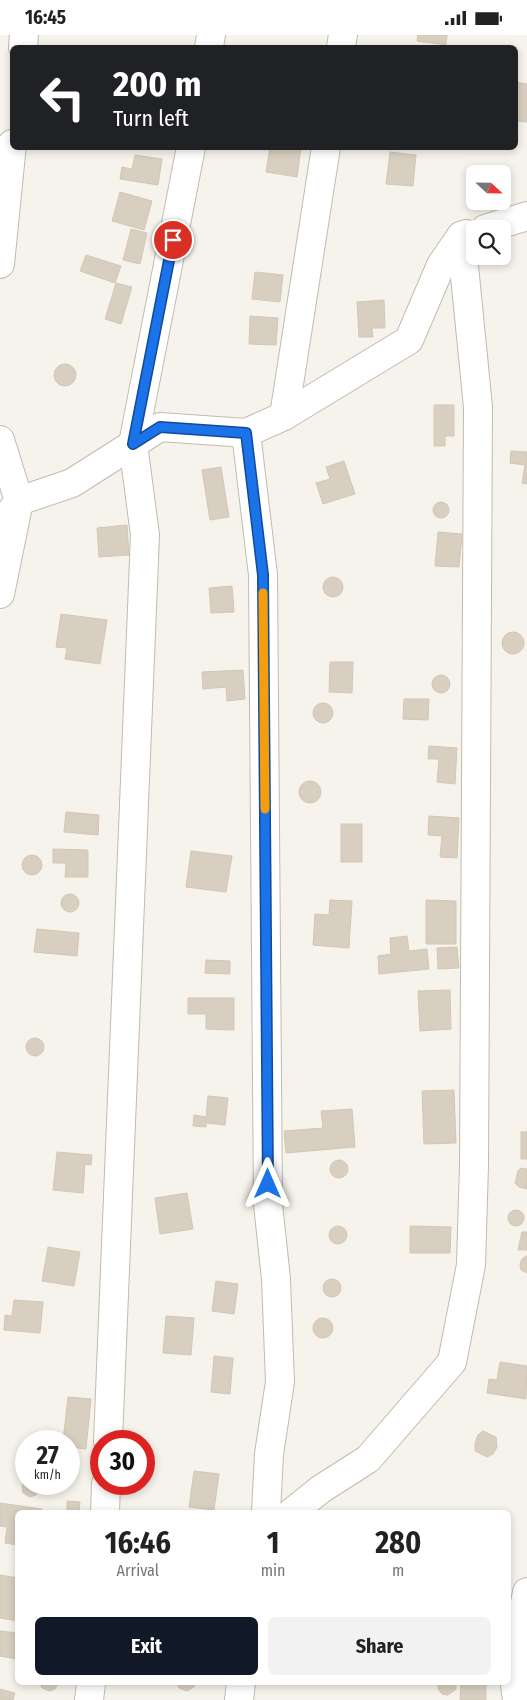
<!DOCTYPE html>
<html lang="en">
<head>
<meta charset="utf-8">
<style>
  :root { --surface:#fff; --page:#f2f2f2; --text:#222; --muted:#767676; --accent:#111827 }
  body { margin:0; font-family:"Fira Sans Condensed",sans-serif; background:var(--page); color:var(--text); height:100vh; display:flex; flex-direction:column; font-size:19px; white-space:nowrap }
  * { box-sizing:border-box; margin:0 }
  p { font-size:16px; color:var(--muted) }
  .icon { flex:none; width:28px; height:28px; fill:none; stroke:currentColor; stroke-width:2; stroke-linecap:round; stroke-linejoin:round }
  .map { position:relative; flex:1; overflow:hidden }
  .panel { position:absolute; left:15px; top:1475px; width:496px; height:175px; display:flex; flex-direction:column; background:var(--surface); border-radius:8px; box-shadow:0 2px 8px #0003 }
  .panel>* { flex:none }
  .top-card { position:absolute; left:10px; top:10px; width:508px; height:105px; border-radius:8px; box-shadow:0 2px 8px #0003; background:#202124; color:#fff; overflow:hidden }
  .needle { width:32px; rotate:112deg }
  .tools { position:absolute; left:466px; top:130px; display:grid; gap:10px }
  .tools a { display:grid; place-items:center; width:45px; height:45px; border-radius:8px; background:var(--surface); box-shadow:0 2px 8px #0003; font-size:25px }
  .speed { position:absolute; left:15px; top:1395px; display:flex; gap:10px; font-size:25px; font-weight:700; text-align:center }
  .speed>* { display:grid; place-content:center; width:65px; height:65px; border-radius:50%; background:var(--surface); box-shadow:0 2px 8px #0003; line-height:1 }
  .speed small { font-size:12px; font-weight:400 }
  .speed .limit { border:8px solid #d22; background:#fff; color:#111 }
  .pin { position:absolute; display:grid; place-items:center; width:42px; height:42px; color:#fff; margin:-21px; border:2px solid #fff; border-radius:50%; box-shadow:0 1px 5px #0007 }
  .me { position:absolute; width:55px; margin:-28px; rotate:0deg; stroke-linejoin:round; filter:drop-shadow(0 0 4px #0008) }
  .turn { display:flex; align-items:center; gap:18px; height:105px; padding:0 20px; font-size:22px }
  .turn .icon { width:65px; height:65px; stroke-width:2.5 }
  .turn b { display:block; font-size:35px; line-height:42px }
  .eta { display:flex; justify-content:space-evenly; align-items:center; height:85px; text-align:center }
  .eta b { font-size:30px; font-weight:700; line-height:35px }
  .cta { display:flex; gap:10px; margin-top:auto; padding:10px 20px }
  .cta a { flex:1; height:58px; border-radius:8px; background:var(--accent); color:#fff; font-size:20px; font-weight:700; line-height:58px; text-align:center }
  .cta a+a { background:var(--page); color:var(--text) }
  .status { display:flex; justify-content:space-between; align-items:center; height:35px; padding:0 25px; background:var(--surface); direction:ltr }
  .status svg { height:14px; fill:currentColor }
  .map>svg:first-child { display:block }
  .building { fill:#d8cfc1; stroke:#d3c7b4 }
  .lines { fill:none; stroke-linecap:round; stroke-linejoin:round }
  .minor-casing { stroke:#c2bbae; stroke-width:30 }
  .minor { stroke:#fff; stroke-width:28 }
  .route-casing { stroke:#114b97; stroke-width:12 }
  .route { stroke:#1a73e8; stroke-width:9 }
  .slow { stroke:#f59e0b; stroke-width:9 }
</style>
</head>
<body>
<div class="status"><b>16:45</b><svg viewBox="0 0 49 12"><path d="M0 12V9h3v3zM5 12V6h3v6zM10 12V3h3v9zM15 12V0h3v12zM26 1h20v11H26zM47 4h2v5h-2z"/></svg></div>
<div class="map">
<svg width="527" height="1665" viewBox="0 0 527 1665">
  <rect width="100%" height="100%" fill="#f6f3ec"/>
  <g class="building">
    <path d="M 418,0 L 447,0 L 446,10 L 417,6 Z"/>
    <path d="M 515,47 L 527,49 L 527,87 L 515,86 Z"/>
    <path d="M 270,112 L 301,113 L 297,142 L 266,137 Z"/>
    <path d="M 390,117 L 416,120 L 413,151 L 386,149 Z"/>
    <path d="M 135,120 L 162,124 L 158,150 L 120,144 L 122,132 L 132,134 Z"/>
    <path d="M 120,157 L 152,166 L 144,195 L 112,186 Z"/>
    <path d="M 131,194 L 147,198 L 140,229 L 123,225 Z"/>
    <path d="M 86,220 L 121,231 L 115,248 L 80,236 Z"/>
    <path d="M 255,237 L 283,240 L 280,267 L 252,264 Z"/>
    <path d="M 116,248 L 132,252 L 121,289 L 105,284 Z"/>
    <path d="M 384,265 L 385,293 L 372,293 L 373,302 L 359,302 L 357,267 Z"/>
    <path d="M 250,281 L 278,283 L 276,310 L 249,309 Z"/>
    <circle cx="65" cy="340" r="11"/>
    <path d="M 434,370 L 454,370 L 454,401 L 445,401 L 445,411 L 434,411 Z"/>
    <path d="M 511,416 L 527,417 L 527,449 L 522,448 L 525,430 L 510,428 Z"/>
    <path d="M 344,426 L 355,459 L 323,469 L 316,448 L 330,444 L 326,432 Z"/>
    <path d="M 221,432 L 229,482 L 210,485 L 202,435 Z"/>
    <circle cx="441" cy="475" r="8"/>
    <path d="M 127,490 L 129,520 L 99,522 L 97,493 Z"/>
    <path d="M 438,497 L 462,499 L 459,532 L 435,531 Z"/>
    <circle cx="333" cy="552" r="10"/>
    <path d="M 232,551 L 234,577 L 211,578 L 209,553 Z"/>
    <path d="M 61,579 L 107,585 L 100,629 L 65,624 L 67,613 L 56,612 Z"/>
    <circle cx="513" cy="608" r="11"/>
    <path d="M 330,627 L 353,627 L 352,658 L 329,657 Z"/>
    <path d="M 243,635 L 245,664 L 227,666 L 226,652 L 203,654 L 202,637 Z"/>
    <circle cx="441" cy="649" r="9"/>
    <path d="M 404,664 L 429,664 L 428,685 L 403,684 Z"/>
    <circle cx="323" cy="678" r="10"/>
    <path d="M 429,711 L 457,713 L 455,749 L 437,747 L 439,724 L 428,724 Z"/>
    <circle cx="310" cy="757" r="11"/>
    <path d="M 66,777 L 99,780 L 98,800 L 64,797 Z"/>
    <path d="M 429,781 L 459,783 L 457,823 L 440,822 L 442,801 L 428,800 Z"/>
    <rect x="341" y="789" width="21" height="38"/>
    <path d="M 53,814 L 88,815 L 88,842 L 65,842 L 66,828 L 53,828 Z"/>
    <path d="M 191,816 L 232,821 L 226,857 L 186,852 Z"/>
    <circle cx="32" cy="830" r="10"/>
    <circle cx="70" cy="868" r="9"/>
    <path d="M 330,865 L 352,866 L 349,913 L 313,910 L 315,879 L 329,880 Z"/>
    <path d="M 426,865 L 456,866 L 456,909 L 426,909 Z"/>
    <path d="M 37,894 L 79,898 L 77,921 L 34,917 Z"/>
    <path d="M 407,901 L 409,916 L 427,914 L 429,934 L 379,939 L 378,921 L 391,919 L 390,903 Z"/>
    <path d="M 457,912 L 459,933 L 438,934 L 437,913 Z"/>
    <path d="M 206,925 L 230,926 L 230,939 L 205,938 Z"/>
    <path d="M 450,955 L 451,994 L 420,996 L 418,956 Z"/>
    <path d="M 188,963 L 234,963 L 234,995 L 206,994 L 206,979 L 188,979 Z"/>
    <circle cx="35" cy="1012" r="9"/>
    <path d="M 454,1055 L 456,1108 L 424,1109 L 422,1056 Z"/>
    <path d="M 208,1061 L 228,1063 L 225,1090 L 206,1088 L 206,1092 L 193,1091 L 194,1080 L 206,1082 Z"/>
    <path d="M 352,1074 L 355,1112 L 286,1118 L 284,1096 L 323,1093 L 321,1076 Z"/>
    <rect x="521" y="1097" width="6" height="27"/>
    <path d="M 57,1117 L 92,1120 L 91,1130 L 85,1129 L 83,1158 L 53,1155 Z"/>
    <circle cx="339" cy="1134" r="9"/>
    <path d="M 521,1133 L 527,1134 L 527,1154 L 519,1152 L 515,1148 L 518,1136 Z"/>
    <path d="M 187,1158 L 193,1194 L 160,1199 L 155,1163 Z"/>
    <circle cx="516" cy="1183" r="8"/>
    <circle cx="338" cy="1200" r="9"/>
    <path d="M 410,1191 L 451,1192 L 450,1218 L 410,1218 Z"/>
    <path d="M 522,1197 L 527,1197 L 527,1215 L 518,1215 Z"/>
    <path d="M 48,1212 L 80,1217 L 74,1251 L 42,1246 Z"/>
    <path d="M 526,1221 L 527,1221 L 527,1238 L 521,1235 L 520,1229 L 522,1224 Z"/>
    <circle cx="332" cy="1253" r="9"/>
    <path d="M 216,1246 L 238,1249 L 234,1279 L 212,1276 Z"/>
    <path d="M 14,1265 L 43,1267 L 40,1298 L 4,1295 L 5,1280 L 12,1281 Z"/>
    <path d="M 166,1281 L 194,1283 L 191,1320 L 163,1318 Z"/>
    <circle cx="323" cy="1293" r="10"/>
    <path d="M 214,1321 L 233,1323 L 230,1359 L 211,1357 Z"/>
    <path d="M 500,1327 L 527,1331 L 526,1364 L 487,1358 L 489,1344 L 497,1345 Z"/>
    <path d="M 68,1362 L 91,1364 L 86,1414 L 69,1412 L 69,1406 L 63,1406 Z"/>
    <path d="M 483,1396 L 496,1402 L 497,1412 L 493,1419 L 487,1422 L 475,1416 L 475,1408 L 478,1400 Z"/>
    <path d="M 194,1436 L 219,1439 L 214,1475 L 189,1472 Z"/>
    <path d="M 26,1446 L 26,1449 L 38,1450 L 39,1455 L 36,1460 L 30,1462 L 23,1458 L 22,1450 Z"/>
    <path d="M 67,1466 L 80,1467 L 79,1478 L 67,1478 Z"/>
    <path d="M 0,1468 L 42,1474 L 41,1478 L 18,1478 L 18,1510 L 5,1508 L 7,1492 L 0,1491 Z"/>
    <path d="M 0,1540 L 18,1543 L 18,1586 L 0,1583 Z"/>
    <path d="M 0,1596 L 18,1598 L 17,1624 L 0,1621 Z"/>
    <path d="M 40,1648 L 58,1648 L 55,1654 L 50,1656 L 42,1653 Z"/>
    <path d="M 177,1648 L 195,1648 L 194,1652 L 187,1656 L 179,1653 Z"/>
    <path d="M 438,1648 L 456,1648 L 456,1654 L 448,1660 L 442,1659 L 438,1654 Z"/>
    <path d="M 461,1648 L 486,1648 L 486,1665 L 460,1665 Z"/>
    <path d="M 0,1654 L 15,1658 L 13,1665 L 0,1665 Z"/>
  </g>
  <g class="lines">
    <defs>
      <g id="minor">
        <path d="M 23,12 L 24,0"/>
        <path d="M 209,12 L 211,0"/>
        <path d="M 341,12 L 343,0"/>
        <path d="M 485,194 L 527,181"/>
        <path d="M 0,229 L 12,109"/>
        <path d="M 284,381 L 326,112"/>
        <path d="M 246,398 L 263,540 L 268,1169 L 276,1244 L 280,1347 L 269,1419 L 266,1478"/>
        <path d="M 0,405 L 19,466 L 0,559"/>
        <path d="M 0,491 L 19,466 L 72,448 L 160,392 L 246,398 L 284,381 L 409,305 L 441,230 L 461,201 L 466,199"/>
        <path d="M 108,1406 L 145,500 L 133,409 L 191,112"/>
        <path d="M 105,1478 L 106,1449"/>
        <path d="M 291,1478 L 321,1454 L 368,1424 L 452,1327 L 471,1230 L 474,1130 L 478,372 L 461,201"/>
        <path d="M 89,1665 L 91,1648"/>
        <path d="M 239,1665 L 241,1648"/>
        <path d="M 517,1665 L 513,1635 L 527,1557"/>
      </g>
    </defs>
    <use href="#minor" class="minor-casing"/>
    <use href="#minor" class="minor"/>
  </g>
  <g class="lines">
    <defs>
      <path id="route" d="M 173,205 L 133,409 L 160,392 L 246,398 L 263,540 L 268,1149"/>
    </defs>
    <use href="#route" class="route-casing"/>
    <use href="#route" class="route"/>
    <path class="slow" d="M 263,558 L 265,774"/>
  </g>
</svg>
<div class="tools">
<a><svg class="needle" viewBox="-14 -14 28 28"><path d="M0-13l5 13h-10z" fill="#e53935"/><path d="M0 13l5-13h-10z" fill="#767676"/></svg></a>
<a><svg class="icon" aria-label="search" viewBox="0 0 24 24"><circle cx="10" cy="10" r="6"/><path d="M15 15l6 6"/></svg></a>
</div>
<div class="speed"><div>27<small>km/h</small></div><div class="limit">30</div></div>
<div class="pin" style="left:173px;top:205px;background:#d93025"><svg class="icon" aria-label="arrive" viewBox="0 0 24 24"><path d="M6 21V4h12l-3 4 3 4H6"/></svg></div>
<svg class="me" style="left:268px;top:1149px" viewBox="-20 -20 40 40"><path d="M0-17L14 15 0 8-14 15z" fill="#1a73e8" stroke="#fff" stroke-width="4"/></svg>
<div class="top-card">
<div class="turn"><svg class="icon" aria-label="left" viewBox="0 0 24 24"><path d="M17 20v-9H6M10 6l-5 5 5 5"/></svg><div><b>200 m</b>Turn left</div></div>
</div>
<section class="panel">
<div class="eta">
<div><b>16:46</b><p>Arrival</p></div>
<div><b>1</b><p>min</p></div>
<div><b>280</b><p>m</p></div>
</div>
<div class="cta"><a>Exit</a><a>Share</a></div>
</section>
</div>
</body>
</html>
